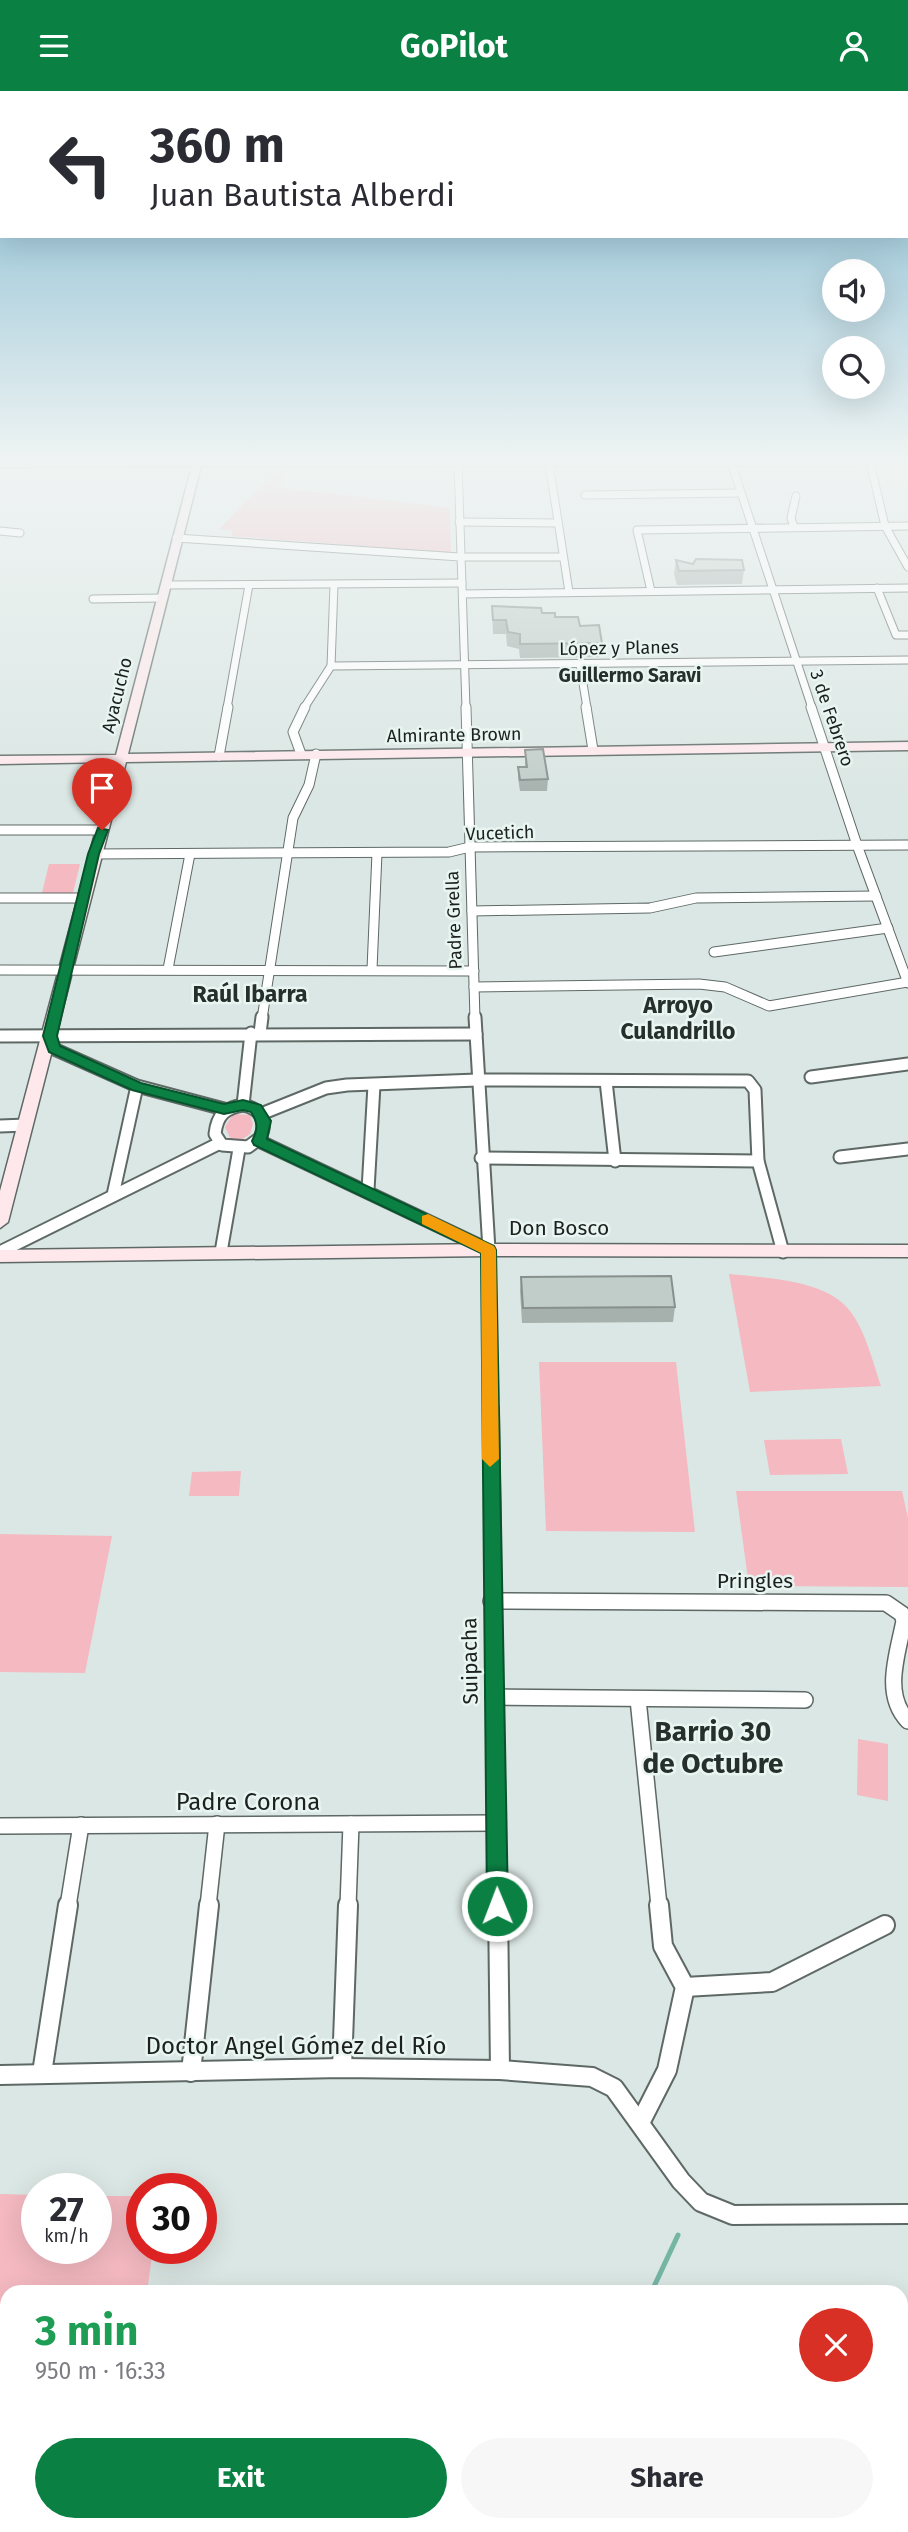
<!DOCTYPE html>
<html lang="en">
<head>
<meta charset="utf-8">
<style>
  :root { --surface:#fff; --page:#f7f7f7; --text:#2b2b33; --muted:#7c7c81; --accent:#0b8043 }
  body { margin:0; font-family:"Fira Sans",sans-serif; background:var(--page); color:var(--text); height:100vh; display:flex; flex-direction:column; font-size:26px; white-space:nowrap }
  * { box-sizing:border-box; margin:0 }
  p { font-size:23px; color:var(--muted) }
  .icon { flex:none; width:38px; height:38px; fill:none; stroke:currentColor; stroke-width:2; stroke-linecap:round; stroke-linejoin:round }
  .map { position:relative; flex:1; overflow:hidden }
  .drawer { position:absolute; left:0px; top:2194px; width:908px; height:247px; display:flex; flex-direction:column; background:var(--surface); border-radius:21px 21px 0 0; box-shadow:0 7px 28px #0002 }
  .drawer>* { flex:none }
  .top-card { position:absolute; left:0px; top:0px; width:908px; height:147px; box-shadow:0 7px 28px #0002; background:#fff; color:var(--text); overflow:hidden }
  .fabs { position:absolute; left:822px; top:168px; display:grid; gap:14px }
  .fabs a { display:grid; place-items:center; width:63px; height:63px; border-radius:50%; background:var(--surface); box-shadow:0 7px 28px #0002; font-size:35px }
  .speed { position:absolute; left:21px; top:2082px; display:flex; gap:14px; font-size:35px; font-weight:700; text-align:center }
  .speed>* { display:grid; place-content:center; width:91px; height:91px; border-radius:50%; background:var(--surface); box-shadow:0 7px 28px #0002; line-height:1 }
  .speed small { font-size:18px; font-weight:400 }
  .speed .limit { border:10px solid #d22; background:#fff; color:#111 }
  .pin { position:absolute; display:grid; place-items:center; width:60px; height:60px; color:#fff; margin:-72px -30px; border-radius:50% 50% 50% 0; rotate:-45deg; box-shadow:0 0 7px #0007 }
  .pin .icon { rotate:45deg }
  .me { position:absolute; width:77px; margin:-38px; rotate:359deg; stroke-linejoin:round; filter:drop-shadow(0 0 5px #0008) }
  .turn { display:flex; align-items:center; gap:24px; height:147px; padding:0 35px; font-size:32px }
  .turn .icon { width:91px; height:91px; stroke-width:2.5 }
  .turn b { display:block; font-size:49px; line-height:60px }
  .round { display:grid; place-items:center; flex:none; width:74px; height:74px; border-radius:37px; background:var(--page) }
  .headline { display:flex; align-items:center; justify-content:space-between; height:119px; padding:0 35px }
  h1 { font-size:42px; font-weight:700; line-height:52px; color:#1e9e55 }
  .primary-button { display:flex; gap:14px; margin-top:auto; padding:14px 35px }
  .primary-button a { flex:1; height:80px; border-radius:42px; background:var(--accent); color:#fff; font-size:28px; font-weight:700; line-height:80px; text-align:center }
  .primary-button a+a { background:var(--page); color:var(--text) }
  header { display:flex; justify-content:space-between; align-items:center; height:91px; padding:0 35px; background:var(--accent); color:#fff; font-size:32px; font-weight:700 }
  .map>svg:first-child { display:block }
  .green { fill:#f4b9c1 }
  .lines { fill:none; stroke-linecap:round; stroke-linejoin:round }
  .stream { stroke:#74b5a4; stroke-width:5 }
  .street-far4-casing { stroke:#5e6966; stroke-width:9 }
  .street-far3-casing { stroke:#5e6966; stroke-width:11 }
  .street-far2-casing { stroke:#5e6966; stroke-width:15 }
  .street-far1-casing { stroke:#5e6966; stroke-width:18 }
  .street-casing { stroke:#5e6966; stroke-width:22 }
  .secondary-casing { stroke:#5e6966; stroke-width:3 }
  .street-far4 { stroke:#fff; stroke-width:7 }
  .street-far3 { stroke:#fff; stroke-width:9 }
  .street-far2 { stroke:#fff; stroke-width:11 }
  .street-far1 { stroke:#fff; stroke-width:15 }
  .street { stroke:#fff; stroke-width:18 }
  .secondary { fill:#fee8ec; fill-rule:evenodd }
  .wall { fill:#a6b0ad }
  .building { fill:#c1cdc9; stroke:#87908d; stroke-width:2 }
  .route { fill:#0b8043; stroke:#07532c; stroke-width:2 }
  .slow { fill:#f59e0b }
  .labels { text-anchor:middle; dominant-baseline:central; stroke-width:5; stroke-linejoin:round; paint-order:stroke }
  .far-street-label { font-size:18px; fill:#1c201f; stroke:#e8f5f1 }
  .far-neighbourhood-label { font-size:19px; font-weight:bold; fill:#262f2c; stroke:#e8f5f1 }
  .street-label { font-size:21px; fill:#1c201f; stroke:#e8f5f1 }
  .neighbourhood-label { font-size:23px; font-weight:bold; fill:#262f2c; stroke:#e8f5f1 }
  .near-street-label { font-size:24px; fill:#1c201f; stroke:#e8f5f1 }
  .near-neighbourhood-label { font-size:28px; font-weight:bold; fill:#262f2c; stroke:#e8f5f1 }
</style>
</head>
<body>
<header><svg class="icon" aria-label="menu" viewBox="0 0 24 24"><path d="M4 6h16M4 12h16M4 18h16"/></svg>GoPilot<svg class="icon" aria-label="person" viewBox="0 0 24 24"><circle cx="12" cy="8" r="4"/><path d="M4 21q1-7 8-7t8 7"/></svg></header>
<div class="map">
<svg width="908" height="2441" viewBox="0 0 908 2441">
  <rect width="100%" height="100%" fill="#dbe7e4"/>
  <g class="green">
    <path d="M 288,377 L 285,389 L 279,396 L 450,417 L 451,462 L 231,445 L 233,439 L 219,438 L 278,378 Z"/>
    <path d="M 49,773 L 80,773 L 73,802 L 42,802 Z"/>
    <path d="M 233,1023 L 250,1024 L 253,1033 L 250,1043 L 241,1049 L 231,1049 L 225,1036 Z"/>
    <path d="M 729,1183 C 765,1187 826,1188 850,1220 C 865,1239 873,1271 881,1295 L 750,1301 Z"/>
    <path d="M 539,1271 L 676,1271 L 695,1441 L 546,1440 Z"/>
    <path d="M 841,1348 L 848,1383 L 770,1384 L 764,1349 Z"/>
    <path d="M 241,1380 L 239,1405 L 189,1405 L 192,1381 Z"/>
    <path d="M 736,1400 L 902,1400 L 908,1427 L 908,1496 L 749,1495 Z"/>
    <path d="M 0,1443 L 112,1445 L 85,1582 L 0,1581 Z"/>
    <path d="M 858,1648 L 888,1653 L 888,1710 L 857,1704 Z"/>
    <path d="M 0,2103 L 37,2104 L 37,2158 L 96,2158 L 96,2105 L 142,2105 L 142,2158 L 153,2158 L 147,2201 L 7,2202 L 7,2434 L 118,2434 L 117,2441 L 0,2441 Z"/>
  </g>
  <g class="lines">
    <g class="stream">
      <path d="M 651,2202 L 678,2144"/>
      <path d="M 405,2441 L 412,2434"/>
    </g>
    <defs>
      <g id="street-far4">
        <path d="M 731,371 L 812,617"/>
        <path d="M 870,371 L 885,435 L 908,476"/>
        <path d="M 458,372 L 466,617"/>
        <path d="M 549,372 L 569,501"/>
        <path d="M 585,404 L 741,402"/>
        <path d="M 459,431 L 557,432"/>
        <path d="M 794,436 L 791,427 L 796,405"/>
        <path d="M 0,440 L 20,442"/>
        <path d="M 176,447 L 460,466 L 563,466"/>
        <path d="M 165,494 L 462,492"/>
        <path d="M 877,497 L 896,544 L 908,544"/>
        <path d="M 651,500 L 637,439 L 908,435"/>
        <path d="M 463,503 L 908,497"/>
        <path d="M 93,508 L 162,507"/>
        <path d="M 580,574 L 587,617"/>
        <path d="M 331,575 L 908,569"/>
        <path d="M 227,617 L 249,494"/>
        <path d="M 304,617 L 331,575 L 334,494"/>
      </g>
      <g id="street-far3">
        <path d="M 466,616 L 475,928"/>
        <path d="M 586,616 L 593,659"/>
        <path d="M 811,616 L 857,754 L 908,892"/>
        <path d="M 301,663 L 293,641 L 305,616"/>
        <path d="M 219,665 L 228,616"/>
        <path d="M 0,739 L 102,739"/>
        <path d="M 94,763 L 449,761 L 470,756 L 908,754"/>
        <path d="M 0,807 L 84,807"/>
        <path d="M 472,820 L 650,817 L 696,807 L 876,805"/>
        <path d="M 714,861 L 888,837"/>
        <path d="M 168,878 L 190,763"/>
        <path d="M 372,878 L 377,762"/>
        <path d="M 0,879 L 474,880"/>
        <path d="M 474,896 L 699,893 L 725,896 L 769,915 L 908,891"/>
        <path d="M 262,928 L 293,727 L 309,694 L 316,663"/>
      </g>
      <g id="street-far2">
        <path d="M 475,926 L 489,1159 L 491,1320"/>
        <path d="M 260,942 L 262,926"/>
        <path d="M 0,945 L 476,943"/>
        <path d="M 50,945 L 54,958 L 137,995 L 224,1018"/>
        <path d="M 811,986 L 908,973"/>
        <path d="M 606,990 L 615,1070"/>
        <path d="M 243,1014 C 261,1018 268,1030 260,1047 L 248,1056 L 222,1054 L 215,1043 C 217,1024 225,1017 243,1014 Z"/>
        <path d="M 243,1014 L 251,942"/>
        <path d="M 261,1023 L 326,997 L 347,994 L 477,989 L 748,990 L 755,999 L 758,1070 L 783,1161"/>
        <path d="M 0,1035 L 26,1034"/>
        <path d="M 259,1050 L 489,1159"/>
        <path d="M 840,1066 L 908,1058"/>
        <path d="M 481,1067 L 758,1070"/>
        <path d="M 368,1099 L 374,994"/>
        <path d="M 113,1104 L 137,995"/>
        <path d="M 0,1161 L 220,1052"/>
        <path d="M 221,1161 L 239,1058"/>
      </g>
      <g id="street-far1">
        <path d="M 491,1318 L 498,1815"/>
        <path d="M 491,1510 L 886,1512 L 902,1523 L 904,1530 C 898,1562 882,1603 908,1630"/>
        <path d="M 493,1606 L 805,1609"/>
        <path d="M 638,1608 L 659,1815"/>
        <path d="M 0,1735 L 496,1732"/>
        <path d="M 68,1815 L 81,1734"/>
        <path d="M 208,1815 L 217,1733"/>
        <path d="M 348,1815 L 351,1733"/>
      </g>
      <g id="street">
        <path d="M 498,1814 L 500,1979"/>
        <path d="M 685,1896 L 772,1891 L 885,1834"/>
        <path d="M 342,1977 L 348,1814"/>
        <path d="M 191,1981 L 209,1814"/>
        <path d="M 42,1982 L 68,1814"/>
        <path d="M 0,1984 L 342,1977 L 500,1979 L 592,1986 L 614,1997 L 681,2090 L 701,2111 L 733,2124 L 908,2123"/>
        <path d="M 640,2032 L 667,1979 L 685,1896 L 663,1855 L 659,1814"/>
      </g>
      <g id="secondary">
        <path d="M 0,371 L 864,371 L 859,374 L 201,375 L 128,663 L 908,651 L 908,659 L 126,671 L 8,1131 L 0,1137 L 0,1100 L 114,671 L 0,673 L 0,665 L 116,664 L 192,375 L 0,376 Z"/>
        <path d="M 489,1153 L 908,1154 L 908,1166 L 489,1165 L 0,1171 L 0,1159 Z"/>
      </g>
    </defs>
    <use href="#street-far4" class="street-far4-casing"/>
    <use href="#street-far3" class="street-far3-casing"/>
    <use href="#street-far2" class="street-far2-casing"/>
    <use href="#street-far1" class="street-far1-casing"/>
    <use href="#street" class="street-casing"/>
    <use href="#secondary" class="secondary-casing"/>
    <use href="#street-far4" class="street-far4"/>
    <use href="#street-far3" class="street-far3"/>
    <use href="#street-far2" class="street-far2"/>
    <use href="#street-far1" class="street-far1"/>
    <use href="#street" class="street"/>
    <use href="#secondary" class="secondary"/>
  </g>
  <g class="wall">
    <path d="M 676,469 L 693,473 L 744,479 L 742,493 L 677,494 L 674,483 Z"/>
    <path d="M 492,515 L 542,522 L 580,535 L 602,552 L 600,566 L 520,567 L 519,558 L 507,555 L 506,543 L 493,543 Z"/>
    <path d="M 525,659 L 548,688 L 547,700 L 520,700 L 518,687 L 518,676 L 525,676 Z"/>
    <path d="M 521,1186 L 675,1216 L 673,1231 L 522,1232 L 520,1200 Z"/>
  </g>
  <g class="building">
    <path d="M 696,468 L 742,469 L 744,479 L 679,480 L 676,469 L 693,473 Z"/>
    <path d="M 492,515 L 541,517 L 542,522 L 555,522 L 555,526 L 578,526 L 580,535 L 599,534 L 602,552 L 520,553 L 520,543 L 508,541 L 506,529 L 493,529 Z"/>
    <path d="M 543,658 L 548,688 L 520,689 L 518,676 L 527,676 L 525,659 Z"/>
    <path d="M 671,1185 L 675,1216 L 523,1217 L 521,1186 Z"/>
  </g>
  <linearGradient id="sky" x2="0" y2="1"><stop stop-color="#79b4cd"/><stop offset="0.52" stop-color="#eff4f3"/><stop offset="1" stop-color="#eff4f3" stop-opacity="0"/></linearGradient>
  <rect width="908" height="713" fill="url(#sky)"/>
  <path class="route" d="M 98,737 L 108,739 L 99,763 L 57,945 L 60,955 L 141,992 L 224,1013 L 243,1009 L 261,1014 L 271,1030 L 267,1048 L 494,1155 L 496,1159 L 508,1815 L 505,1822 L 497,1825 L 490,1822 L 487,1815 L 481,1162 L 254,1054 L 252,1050 C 258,1038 258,1032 251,1021 L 243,1019 L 224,1023 L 132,999 L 49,961 L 43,945 L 88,763 Z"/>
  <path class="slow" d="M 428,1123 L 494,1155 L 496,1159 L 499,1368 L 490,1376 L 482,1368 L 481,1162 L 422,1133 L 422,1125 Z"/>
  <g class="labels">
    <g class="far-street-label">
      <text transform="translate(619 557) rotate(-1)">López y Planes</text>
      <text transform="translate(117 604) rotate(-76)">Ayacucho</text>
      <text transform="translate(832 627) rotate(71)">3 de Febrero</text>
      <text transform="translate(454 644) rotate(-1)">Almirante Brown</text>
      <text transform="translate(500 742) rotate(-2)">Vucetich</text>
      <text transform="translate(454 829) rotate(-92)">Padre Grella</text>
    </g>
    <g class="far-neighbourhood-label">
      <text x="630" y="584">Guillermo Saravi</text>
    </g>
    <g class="street-label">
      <text x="559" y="1137">Don Bosco</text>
      <text x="755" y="1490">Pringles</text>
      <text transform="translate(470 1570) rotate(-91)">Suipacha</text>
    </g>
    <g class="neighbourhood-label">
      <text x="250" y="903">Raúl Ibarra</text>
      <text x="678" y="914">Arroyo<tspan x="678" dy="26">Culandrillo</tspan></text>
    </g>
    <g class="near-street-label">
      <text x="248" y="1711">Padre Corona</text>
      <text x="296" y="1955">Doctor Angel Gómez del Río</text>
    </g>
    <g class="near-neighbourhood-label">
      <text x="713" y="1640">Barrio 30<tspan x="713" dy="32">de Octubre</tspan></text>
    </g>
  </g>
</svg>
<div class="fabs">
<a><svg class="icon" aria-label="sound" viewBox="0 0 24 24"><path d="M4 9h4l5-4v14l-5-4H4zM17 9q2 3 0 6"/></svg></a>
<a><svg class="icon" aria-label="search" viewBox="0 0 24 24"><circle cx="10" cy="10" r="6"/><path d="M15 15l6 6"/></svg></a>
</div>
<div class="speed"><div>27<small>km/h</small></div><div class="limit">30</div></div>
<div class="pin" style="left:102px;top:739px;background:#d93025"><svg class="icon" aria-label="arrive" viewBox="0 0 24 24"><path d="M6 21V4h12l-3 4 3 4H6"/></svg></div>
<svg class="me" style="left:497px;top:1815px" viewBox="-20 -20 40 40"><circle r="17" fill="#0b8043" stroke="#fff" stroke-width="3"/><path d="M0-11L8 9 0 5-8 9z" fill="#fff"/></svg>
<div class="top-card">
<div class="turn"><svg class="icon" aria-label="left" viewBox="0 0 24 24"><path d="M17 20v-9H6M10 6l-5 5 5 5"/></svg><div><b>360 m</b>Juan Bautista Alberdi</div></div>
</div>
<section class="drawer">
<div class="headline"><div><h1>3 min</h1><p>950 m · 16:33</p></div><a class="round" style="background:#d93025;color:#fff"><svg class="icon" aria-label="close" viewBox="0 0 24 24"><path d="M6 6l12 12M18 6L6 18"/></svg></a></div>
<div class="primary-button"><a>Exit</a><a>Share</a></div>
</section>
</div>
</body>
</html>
